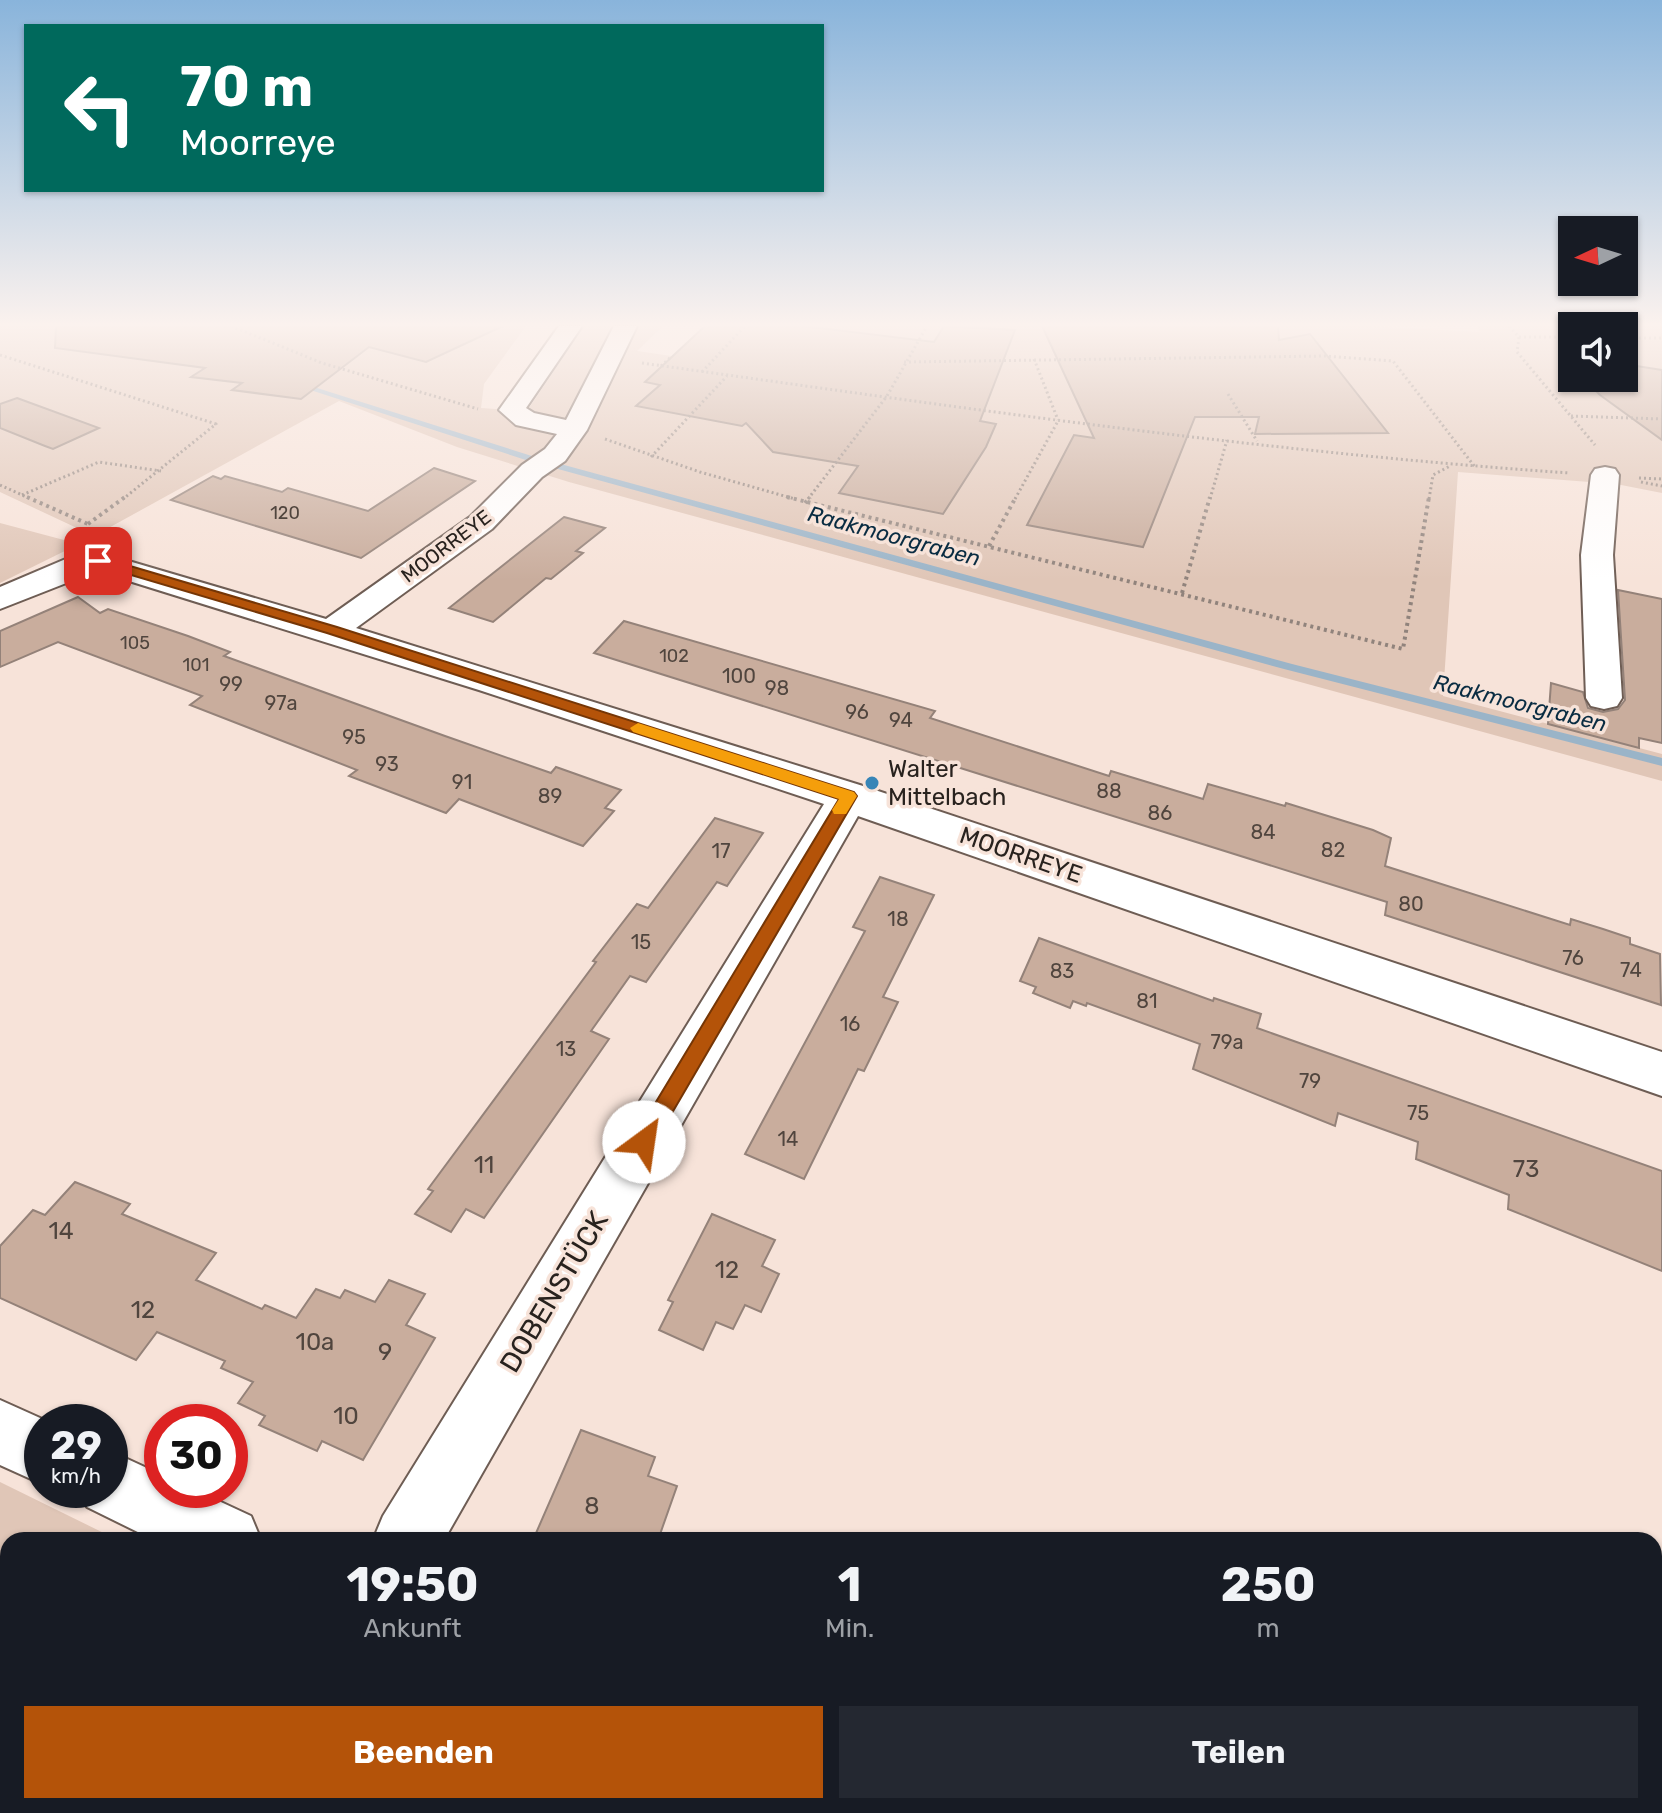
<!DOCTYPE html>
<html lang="de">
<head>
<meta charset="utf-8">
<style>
  :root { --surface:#171b24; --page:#242831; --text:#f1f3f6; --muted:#9ea1a6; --accent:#b45309 }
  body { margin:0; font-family:Rubik,sans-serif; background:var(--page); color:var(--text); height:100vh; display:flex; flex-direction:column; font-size:30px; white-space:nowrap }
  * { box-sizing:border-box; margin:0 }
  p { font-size:26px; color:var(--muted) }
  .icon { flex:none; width:44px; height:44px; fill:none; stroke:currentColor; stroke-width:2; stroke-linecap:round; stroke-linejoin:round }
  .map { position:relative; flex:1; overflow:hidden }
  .sheet { position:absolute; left:0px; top:1532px; width:1662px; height:282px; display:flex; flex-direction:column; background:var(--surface); border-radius:24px 24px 0 0; box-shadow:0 2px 6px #0004 }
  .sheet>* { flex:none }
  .hud { position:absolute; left:24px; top:24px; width:800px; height:168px; border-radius:0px; box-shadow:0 2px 6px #0004; background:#00695c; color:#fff; overflow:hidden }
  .needle { width:52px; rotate:266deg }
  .controls { position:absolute; left:1558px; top:216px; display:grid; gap:16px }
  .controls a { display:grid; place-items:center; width:80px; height:80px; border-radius:0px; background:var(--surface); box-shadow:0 2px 6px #0004; font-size:40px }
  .speed { position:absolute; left:24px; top:1404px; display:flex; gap:16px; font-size:40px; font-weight:700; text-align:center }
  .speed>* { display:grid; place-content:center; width:104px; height:104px; border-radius:50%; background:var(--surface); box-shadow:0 2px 6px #0004; line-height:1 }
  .speed small { font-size:20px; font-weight:400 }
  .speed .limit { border:12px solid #d22; background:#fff; color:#111 }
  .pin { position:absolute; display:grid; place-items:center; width:68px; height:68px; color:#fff; margin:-34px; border-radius:16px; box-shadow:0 4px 12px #0006 }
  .me { position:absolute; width:88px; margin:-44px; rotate:31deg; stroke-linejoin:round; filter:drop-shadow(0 0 6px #0008) }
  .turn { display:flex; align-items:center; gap:28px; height:168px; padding:0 24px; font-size:36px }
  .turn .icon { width:104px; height:104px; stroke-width:2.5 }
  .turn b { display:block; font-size:56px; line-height:68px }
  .eta { display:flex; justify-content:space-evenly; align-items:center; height:136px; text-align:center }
  .eta b { font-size:48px; font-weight:700; line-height:56px }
  .cta { display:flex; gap:16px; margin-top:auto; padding:16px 24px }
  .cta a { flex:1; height:92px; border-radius:0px; background:var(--accent); color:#fff; font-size:32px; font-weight:700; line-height:92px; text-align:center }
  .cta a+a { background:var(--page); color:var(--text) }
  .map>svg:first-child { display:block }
  .green { fill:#e0c6b7 }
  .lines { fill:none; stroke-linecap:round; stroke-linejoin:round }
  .stream { fill:#9ab4c8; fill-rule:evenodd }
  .building { fill:#c9ad9d; stroke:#948279; stroke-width:2 }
  .minor-casing { stroke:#6e5d54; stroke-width:4 }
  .path-far2 { stroke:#90837c; stroke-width:3; stroke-dasharray:2 3; stroke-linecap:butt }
  .path-far1 { stroke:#90837c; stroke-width:4; stroke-dasharray:3 4; stroke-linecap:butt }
  .path { stroke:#90837c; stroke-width:8; stroke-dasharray:6 9; stroke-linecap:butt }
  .minor { fill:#fff; fill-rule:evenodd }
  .route { fill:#b45309; stroke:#753606; stroke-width:2 }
  .slow { fill:#f59e0b }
  .poi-dot { fill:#3785b7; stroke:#f7e3d9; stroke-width:3 }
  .labels { text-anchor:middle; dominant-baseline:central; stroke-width:7; stroke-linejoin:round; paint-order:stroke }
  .far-number-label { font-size:18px; fill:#50453e }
  .far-street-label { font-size:20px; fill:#28221e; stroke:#f7e3d9 }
  .number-label { font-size:20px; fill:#50453e }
  .far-water-label { font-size:22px; font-style:italic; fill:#092c42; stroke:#f7e3d9 }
  .poi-label { font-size:24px; fill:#28221e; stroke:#f7e3d9; text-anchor:start }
  .street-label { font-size:24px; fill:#28221e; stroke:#f7e3d9 }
  .near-number-label { font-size:24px; fill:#50453e }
  .near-street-label { font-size:28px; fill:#28221e; stroke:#f7e3d9 }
</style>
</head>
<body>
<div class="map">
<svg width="1662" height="1813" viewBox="0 0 1662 1813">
  <rect width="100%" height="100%" fill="#f7e3d9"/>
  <g class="green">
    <path d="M 0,326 L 526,326 L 484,384 L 481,408 L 527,411 L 584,326 L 663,326 L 637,351 L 692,359 L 724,326 L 1366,326 L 1480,332 L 1477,326 L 1572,326 L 1572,378 L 1624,378 L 1624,326 L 1662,326 L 1662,493 L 1616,484 L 1458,472 L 1443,696 L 1662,754 L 1662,781 L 569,482 L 457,447 L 339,401 L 94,536 L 0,492 Z"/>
    <path d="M 0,523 L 79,544 L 0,583 Z"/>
    <path d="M 0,1482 L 118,1540 L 8,1540 L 8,1806 L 655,1806 L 669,1813 L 0,1813 Z"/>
  </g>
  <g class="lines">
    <path class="stream" d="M 295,381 L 535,457 L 1292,664 L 1662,758 L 1662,766 L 1284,669 L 529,461 L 295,385 Z"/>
  </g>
  <g class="building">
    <path d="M 56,326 L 503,326 L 426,362 L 369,347 L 301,399 L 232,390 L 242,383 L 191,377 L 205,368 L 55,348 Z"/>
    <path d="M 705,326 L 803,326 L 934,342 L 944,326 L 1015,330 L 980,421 L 996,424 L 986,447 L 943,514 L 839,493 L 858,466 L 773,452 L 746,423 L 742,426 L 636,406 L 660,385 L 645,382 Z"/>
    <path d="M 1042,326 L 1278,326 L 1279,340 L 1310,334 L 1388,433 L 1255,434 L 1259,417 L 1195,417 L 1143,547 L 1027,525 L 1074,435 L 1094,438 Z"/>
    <path d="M 1624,364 L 1662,370 L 1662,440 L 1600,395 L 1583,378 L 1624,378 Z"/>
    <path d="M 17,398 L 99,428 L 53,449 L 45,446 L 0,428 L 0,404 Z"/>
    <path d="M 434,468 L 475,481 L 361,558 L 171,500 L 213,476 L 221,479 L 225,476 L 282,492 L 288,488 L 368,511 Z"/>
    <path d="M 564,517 L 605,528 L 576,551 L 583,553 L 551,579 L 546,578 L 493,622 L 449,608 Z"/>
    <path d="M 1618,590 L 1662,599 L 1662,743 L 1639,738 L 1639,748 L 1548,724 L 1551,683 L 1583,692 L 1588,708 L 1603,712 L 1618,709 L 1625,700 Z"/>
    <path d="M 78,597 L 100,613 L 108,609 L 188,636 L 230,652 L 224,656 L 445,736 L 551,773 L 556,767 L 621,790 L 605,808 L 614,811 L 583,846 L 459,799 L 446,813 L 349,776 L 357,770 L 190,705 L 202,696 L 58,642 L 0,667 L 0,631 Z"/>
    <path d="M 624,621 L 935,711 L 930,718 L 1109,776 L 1111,771 L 1203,799 L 1208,784 L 1285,806 L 1286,803 L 1373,830 L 1391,838 L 1385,866 L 1570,925 L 1571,919 L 1603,929 L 1630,938 L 1630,944 L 1660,954 L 1661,1005 L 1385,915 L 1387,902 L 594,653 Z"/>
    <path d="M 715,818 L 763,833 L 727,886 L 717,882 L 646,982 L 630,976 L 591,1031 L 609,1039 L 484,1218 L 466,1209 L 451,1232 L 415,1214 L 433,1191 L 428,1189 L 596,962 L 593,961 L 637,904 L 648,908 Z"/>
    <path d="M 880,877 L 934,895 L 883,997 L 898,1002 L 864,1071 L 858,1069 L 804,1179 L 745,1154 L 865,931 L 853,927 Z"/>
    <path d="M 1039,938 L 1213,1001 L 1214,998 L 1261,1014 L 1257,1028 L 1662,1171 L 1662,1271 L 1508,1209 L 1509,1195 L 1416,1159 L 1418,1142 L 1338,1113 L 1335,1126 L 1193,1069 L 1200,1044 L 1087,1003 L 1086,1006 L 1073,1001 L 1070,1008 L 1033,993 L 1036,987 L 1020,981 Z"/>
    <path d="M 75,1182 L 130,1204 L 122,1214 L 216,1253 L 196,1280 L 262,1309 L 265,1305 L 296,1318 L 316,1289 L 340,1298 L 345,1290 L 375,1302 L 389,1280 L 425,1294 L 406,1325 L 435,1338 L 363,1460 L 322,1441 L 317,1451 L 259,1425 L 265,1416 L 238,1403 L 253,1382 L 221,1368 L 225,1361 L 157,1332 L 136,1360 L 0,1298 L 0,1246 L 33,1210 L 45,1215 Z"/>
    <path d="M 712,1214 L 775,1240 L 762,1266 L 779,1274 L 761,1312 L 745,1305 L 733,1329 L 716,1322 L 703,1350 L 659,1330 L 673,1302 L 668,1300 Z"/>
    <path d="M 581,1430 L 655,1457 L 648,1476 L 677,1486 L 658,1540 L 533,1540 Z"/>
  </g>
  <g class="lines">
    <defs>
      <g id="minor">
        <path d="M 559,326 L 582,326 L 526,408 L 534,413 L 566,420 L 614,326 L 637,326 L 587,430 L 565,461 L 542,477 L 492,529 L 356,628 L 863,786 L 1662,1052 L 1662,1096 L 858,816 L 444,1540 L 373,1540 L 383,1516 L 824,804 L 479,690 L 97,571 L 0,609 L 0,587 L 68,558 L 98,552 L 326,619 L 470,517 L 522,465 L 545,449 L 557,434 L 516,425 L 499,410 Z"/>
        <path d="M 1605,467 L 1615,469 L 1619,475 L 1613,555 L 1622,698 L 1617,706 L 1604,709 L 1591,706 L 1586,698 L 1581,555 L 1591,475 L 1595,469 Z"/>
        <path d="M 0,1400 L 49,1422 L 42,1422 L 42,1484 L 0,1465 Z"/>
        <path d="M 110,1451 L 162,1475 L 162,1490 L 195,1490 L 251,1516 L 261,1540 L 154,1540 L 87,1507 L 80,1490 L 110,1490 Z"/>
        <path d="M 715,1806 L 804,1806 L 807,1813 L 718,1813 Z"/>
      </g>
    </defs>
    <use href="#minor" class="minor-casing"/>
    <g class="path-far2">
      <path d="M 231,326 L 322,363 L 478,409"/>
      <path d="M 1509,326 L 1519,337 L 1517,352 L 1595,445"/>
      <path d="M 1519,337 L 1572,337"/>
      <path d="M 1624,338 L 1662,338"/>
      <path d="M 0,355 L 216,424 L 123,499"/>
      <path d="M 1034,359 L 1058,420"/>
      <path d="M 904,362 L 1325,356 L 1393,361 L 1475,467"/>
      <path d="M 642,363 C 950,406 1259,452 1570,473"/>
      <path d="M 661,366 L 672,356"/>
      <path d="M 702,372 L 745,326"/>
      <path d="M 1228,394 L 1257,441"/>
      <path d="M 1571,416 L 1662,419"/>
      <path d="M 605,439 L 700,472 L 795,499"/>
      <path d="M 651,457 L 727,376"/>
      <path d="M 1639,478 L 1662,479"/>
      <path d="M 1641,482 L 1662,486"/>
      <path d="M 0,485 L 31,499"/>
      <path d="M 22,495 L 99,462 L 161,471"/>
      <path d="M 808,499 L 887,396 L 927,326"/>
      <path d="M 1015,499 L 1058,421"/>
      <path d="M 1210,499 L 1227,440"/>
      <path d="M 1429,499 L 1433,475 L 1450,466"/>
    </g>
    <g class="path-far1">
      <path d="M 27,497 L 88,524"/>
      <path d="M 787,497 L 1403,649 L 1429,497"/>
      <path d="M 805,503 L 810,497"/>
      <path d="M 88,524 L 125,497"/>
      <path d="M 989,546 L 1016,497"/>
      <path d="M 1182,593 L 1210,497"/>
    </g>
    <path class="path" d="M 257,1813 L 261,1806"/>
    <use href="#minor" class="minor"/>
  </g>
  <linearGradient id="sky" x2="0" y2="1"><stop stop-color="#89b4db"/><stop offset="0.56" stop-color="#fbf2ee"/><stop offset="1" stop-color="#fbf2ee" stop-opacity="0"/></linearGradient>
  <rect width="1662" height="580" fill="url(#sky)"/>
  <path class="route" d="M 94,558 L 103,558 L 337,627 L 854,792 L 857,796 L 651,1149 L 644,1152 L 636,1149 L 633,1142 L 636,1135 L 839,799 L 327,633 L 94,564 Z"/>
  <path class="slow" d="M 638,723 L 854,792 L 857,796 L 846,814 L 834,814 L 832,810 L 839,799 L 633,732 L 630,728 Z"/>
  <circle class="poi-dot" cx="872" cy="783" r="8"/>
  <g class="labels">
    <g class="far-number-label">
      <text x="285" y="513">120</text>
      <text x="135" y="643">105</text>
      <text x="674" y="656">102</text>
      <text x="196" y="665">101</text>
    </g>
    <g class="far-street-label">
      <text transform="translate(446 546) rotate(-37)">MOORREYE</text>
    </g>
    <g class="number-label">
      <text x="739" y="676">100</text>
      <text x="231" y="684">99</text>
      <text x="777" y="688">98</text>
      <text x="281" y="703">97a</text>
      <text x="857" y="712">96</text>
      <text x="901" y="720">94</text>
      <text x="354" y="737">95</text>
      <text x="387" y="764">93</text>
      <text x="462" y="782">91</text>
      <text x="1109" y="791">88</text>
      <text x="550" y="796">89</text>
      <text x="1160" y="813">86</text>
      <text x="1263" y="832">84</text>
      <text x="1333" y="850">82</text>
      <text x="721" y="851">17</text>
      <text x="1411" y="904">80</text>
      <text x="898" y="919">18</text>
      <text x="641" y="942">15</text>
      <text x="1573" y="958">76</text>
      <text x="1631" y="970">74</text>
      <text x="1062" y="971">83</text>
      <text x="1147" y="1001">81</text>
      <text x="850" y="1024">16</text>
      <text x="1227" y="1042">79a</text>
      <text x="566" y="1049">13</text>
      <text x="1310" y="1081">79</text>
      <text x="1418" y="1113">75</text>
      <text x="788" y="1139">14</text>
    </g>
    <g class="far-water-label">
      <text transform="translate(894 536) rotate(15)">Raakmoorgraben</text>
      <text transform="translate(1520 703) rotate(14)">Raakmoorgraben</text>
    </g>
    <g class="poi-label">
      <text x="888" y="769">Walter<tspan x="888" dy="28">Mittelbach</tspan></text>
    </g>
    <g class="street-label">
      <text transform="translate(1021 855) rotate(19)">MOORREYE</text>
    </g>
    <g class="near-number-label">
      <text x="484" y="1165">11</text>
      <text x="1526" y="1169">73</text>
      <text x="61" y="1231">14</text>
      <text x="727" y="1270">12</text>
      <text x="143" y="1310">12</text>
      <text x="315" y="1342">10a</text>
      <text x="385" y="1352">9</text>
      <text x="346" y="1416">10</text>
      <text x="592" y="1506">8</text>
    </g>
    <g class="near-street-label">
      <text transform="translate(554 1292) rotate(-59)">DOBENSTÜCK</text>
    </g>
  </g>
</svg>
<div class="controls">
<a><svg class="needle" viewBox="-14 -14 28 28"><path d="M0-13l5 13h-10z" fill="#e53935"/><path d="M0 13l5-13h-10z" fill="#9ea1a6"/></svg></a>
<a><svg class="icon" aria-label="sound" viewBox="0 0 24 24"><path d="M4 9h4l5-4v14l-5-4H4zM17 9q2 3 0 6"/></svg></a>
</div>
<div class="speed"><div>29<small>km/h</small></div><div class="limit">30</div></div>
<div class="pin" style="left:98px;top:561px;background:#d93025"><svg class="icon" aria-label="arrive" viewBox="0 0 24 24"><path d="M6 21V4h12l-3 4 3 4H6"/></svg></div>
<svg class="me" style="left:644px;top:1142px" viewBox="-20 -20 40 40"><circle r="19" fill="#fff"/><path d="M0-13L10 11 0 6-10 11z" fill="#b45309"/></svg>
<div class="hud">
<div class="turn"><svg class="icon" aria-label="left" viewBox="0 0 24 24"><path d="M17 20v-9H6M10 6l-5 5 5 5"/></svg><div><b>70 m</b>Moorreye</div></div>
</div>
<section class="sheet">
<div class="eta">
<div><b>19:50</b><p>Ankunft</p></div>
<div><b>1</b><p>Min.</p></div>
<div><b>250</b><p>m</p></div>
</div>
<div class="cta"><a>Beenden</a><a>Teilen</a></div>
</section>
</div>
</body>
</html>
